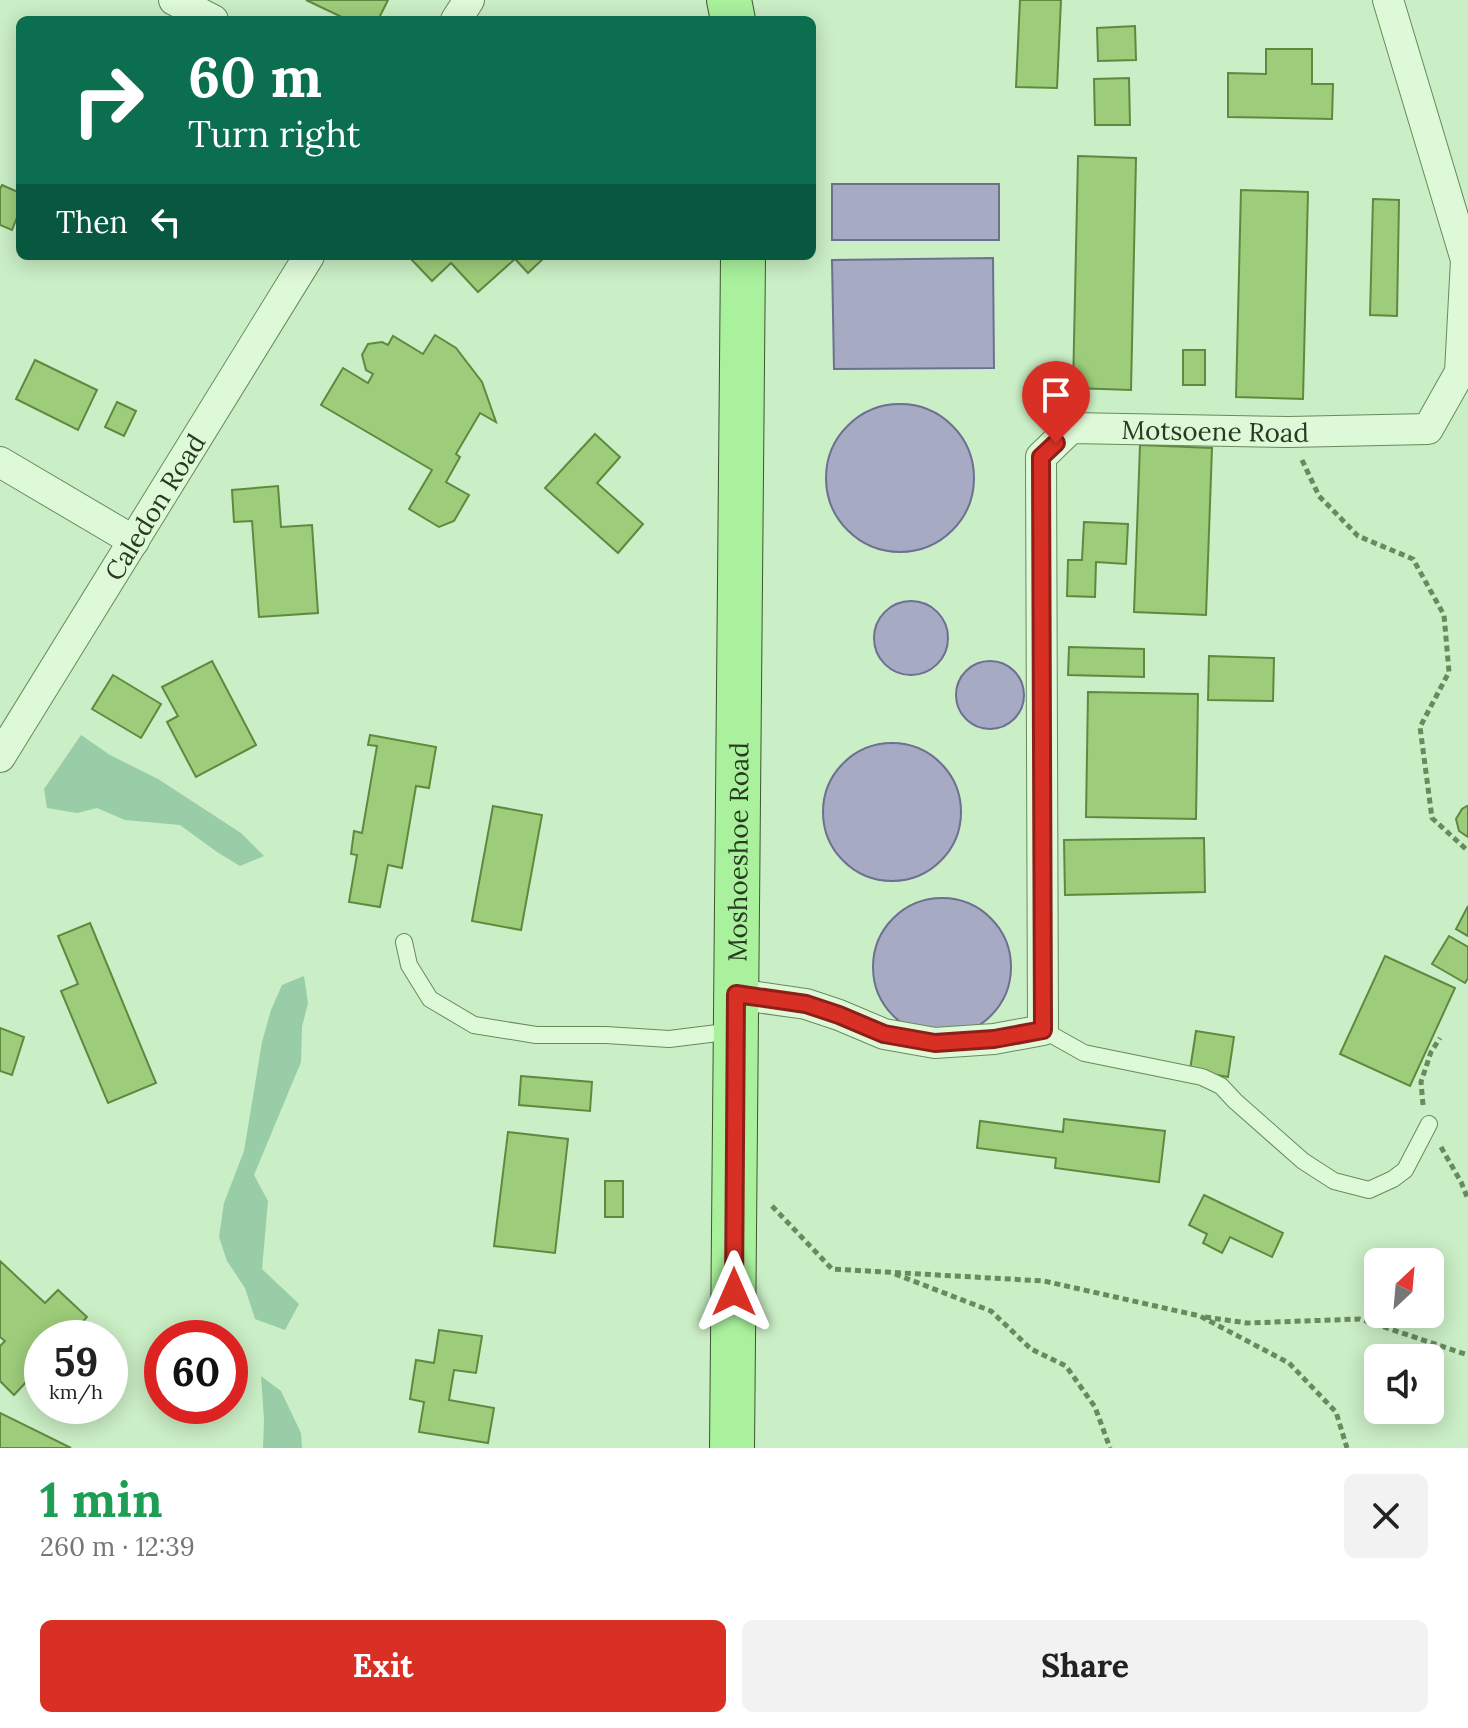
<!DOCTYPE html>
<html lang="en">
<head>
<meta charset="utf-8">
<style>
  :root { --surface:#fff; --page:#f2f2f2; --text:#222; --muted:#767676; --accent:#d93025 }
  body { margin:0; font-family:Lora,serif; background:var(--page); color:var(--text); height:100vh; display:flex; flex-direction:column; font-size:30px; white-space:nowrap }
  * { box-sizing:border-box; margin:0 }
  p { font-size:26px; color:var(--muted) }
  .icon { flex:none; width:44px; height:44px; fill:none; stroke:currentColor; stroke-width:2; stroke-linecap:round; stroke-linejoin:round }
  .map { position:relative; height:1448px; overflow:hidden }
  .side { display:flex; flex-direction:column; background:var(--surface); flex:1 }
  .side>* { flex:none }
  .banner { position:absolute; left:16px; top:16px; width:800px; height:244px; border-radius:12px; box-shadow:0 4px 20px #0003; background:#0b6e4f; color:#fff; overflow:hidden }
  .needle { width:52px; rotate:26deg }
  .tools { position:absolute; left:1364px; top:1248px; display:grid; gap:16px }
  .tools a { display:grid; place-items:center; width:80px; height:80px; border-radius:12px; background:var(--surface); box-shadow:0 4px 20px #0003; font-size:40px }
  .speed { position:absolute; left:24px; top:1320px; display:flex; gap:16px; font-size:40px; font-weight:700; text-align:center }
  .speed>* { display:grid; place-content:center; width:104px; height:104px; border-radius:50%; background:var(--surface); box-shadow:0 4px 20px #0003; line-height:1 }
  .speed small { font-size:20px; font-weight:400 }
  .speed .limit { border:12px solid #d22; background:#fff; color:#111 }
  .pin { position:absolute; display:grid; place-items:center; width:68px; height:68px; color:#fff; margin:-82px -34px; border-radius:50% 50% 50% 0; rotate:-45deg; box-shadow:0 0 8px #0007 }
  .pin .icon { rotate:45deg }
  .me { position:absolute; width:88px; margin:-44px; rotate:0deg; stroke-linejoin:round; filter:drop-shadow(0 0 6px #0008) }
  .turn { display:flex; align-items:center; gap:28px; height:168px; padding:0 40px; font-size:36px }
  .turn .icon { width:104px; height:104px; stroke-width:2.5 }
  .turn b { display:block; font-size:56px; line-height:68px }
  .then { display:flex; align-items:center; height:76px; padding:0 40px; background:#0003; gap:16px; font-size:30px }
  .round { display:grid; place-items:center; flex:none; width:84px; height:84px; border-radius:12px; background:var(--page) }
  .summary { display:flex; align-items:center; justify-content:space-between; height:136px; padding:0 40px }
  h1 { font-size:48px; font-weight:800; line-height:60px; color:#1e9e55 }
  .primary-button { display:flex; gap:16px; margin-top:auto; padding:16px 40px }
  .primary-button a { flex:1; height:92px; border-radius:12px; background:var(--accent); color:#fff; font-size:32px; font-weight:800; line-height:92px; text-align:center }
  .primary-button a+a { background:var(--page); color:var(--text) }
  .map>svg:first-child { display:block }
  .green { fill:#98cda7 }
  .water { fill:#a6aac2; stroke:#6d7090; stroke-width:2 }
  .building { fill:#9dcd7a; stroke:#608940; stroke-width:2 }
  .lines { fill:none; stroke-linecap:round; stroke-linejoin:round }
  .service-casing { stroke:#698a5b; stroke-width:18 }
  .minor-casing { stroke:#698a5b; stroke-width:32 }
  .primary-casing { stroke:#3e572f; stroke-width:46 }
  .path { stroke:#698a5b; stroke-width:5; stroke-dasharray:6 4; stroke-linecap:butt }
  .service { stroke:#ddf9d8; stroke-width:16 }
  .minor { stroke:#ddf9d8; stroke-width:30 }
  .primary { stroke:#a9f19d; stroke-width:44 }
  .route-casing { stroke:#8d1f18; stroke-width:20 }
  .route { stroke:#d93025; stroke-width:14 }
  .labels { text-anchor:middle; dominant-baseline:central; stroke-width:6; stroke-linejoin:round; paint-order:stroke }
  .street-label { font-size:26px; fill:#283a1f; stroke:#d9f6d4 }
</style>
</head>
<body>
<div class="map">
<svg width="1468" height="1448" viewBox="0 0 1468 1448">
  <rect width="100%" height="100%" fill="#caeec5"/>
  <g class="green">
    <path d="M 81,735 L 110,755 L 158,779 L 241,833 L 264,856 L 240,866 L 217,852 L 180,825 L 125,820 L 97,808 L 77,813 L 47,808 L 44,789 Z"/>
    <path d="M 304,976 L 308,1003 L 302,1027 L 301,1062 L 254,1175 L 268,1201 L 262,1269 L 299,1304 L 285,1330 L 255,1319 L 245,1288 L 227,1261 L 219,1237 L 224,1203 L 244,1151 L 262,1042 L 271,1010 L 282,985 Z"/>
    <path d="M 261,1376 L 281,1391 L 301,1433 L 302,1448 L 263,1448 L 264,1420 Z"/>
  </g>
  <g class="water">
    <rect x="832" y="184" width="167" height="56"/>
    <path d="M 993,258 L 994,368 L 834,369 L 832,260 Z"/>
    <circle cx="900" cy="478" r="74"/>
    <circle cx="911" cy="638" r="37"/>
    <circle cx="990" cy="695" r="34"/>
    <circle cx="892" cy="812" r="69"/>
    <circle cx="942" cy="967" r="69"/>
  </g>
  <g class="building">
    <path d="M 306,0 L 388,0 L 378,20 L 348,20 Z"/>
    <path d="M 1020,0 L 1061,0 L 1057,88 L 1016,87 Z"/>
    <path d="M 1135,26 L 1136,60 L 1098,61 L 1097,28 Z"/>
    <path d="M 1266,49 L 1312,49 L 1312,84 L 1333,84 L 1332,119 L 1228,117 L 1228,73 L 1266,74 Z"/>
    <path d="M 1129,78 L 1130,125 L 1095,125 L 1094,79 Z"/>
    <path d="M 1078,156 L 1136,158 L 1131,390 L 1073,388 Z"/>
    <path d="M 2,185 L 20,193 L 20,210 L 12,230 L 0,225 L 0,189 Z"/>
    <path d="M 1241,190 L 1308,192 L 1303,399 L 1236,397 Z"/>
    <path d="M 1373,199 L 1399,200 L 1397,316 L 1370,315 Z"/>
    <path d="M 412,256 L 546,256 L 528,273 L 515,259 L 478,292 L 451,263 L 432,281 L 410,258 Z"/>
    <path d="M 435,335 L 456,348 L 482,382 L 496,422 L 480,413 L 456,454 L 460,457 L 446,482 L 469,495 L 454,521 L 439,527 L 409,509 L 432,470 L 321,405 L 343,368 L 368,383 L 373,374 L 366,370 L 362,355 L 368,344 L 382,342 L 388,345 L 393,336 L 423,354 Z"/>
    <rect x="1183" y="350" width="22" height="35"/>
    <path d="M 35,360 L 97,390 L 78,430 L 16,399 Z"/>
    <path d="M 117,402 L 136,411 L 124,436 L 105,427 Z"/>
    <path d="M 595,434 L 620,457 L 597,483 L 643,524 L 618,553 L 545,488 Z"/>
    <path d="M 1140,445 L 1212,448 L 1206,615 L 1134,612 Z"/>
    <path d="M 278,486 L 281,527 L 312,525 L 318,613 L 259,617 L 252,521 L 234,522 L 232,490 Z"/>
    <path d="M 1084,522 L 1128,524 L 1126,564 L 1096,562 L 1095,597 L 1067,596 L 1068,560 L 1082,560 Z"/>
    <path d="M 1069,647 L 1144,649 L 1144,677 L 1068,675 Z"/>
    <path d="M 1209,656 L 1274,658 L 1273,701 L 1208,700 Z"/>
    <path d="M 212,661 L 256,745 L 196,777 L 167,722 L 178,716 L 162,687 Z"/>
    <path d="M 113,675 L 161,704 L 141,738 L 92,709 Z"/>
    <path d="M 1088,692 L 1198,694 L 1196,819 L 1086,817 Z"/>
    <path d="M 370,735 L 436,747 L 429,788 L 416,786 L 402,868 L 388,865 L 380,907 L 349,902 L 357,855 L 351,854 L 354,831 L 362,833 L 377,746 L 368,745 Z"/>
    <path d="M 493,806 L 542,815 L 521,930 L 472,921 Z"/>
    <path d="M 1467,806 L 1468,806 L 1468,837 L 1459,831 L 1456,819 L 1462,809 Z"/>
    <path d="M 1204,838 L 1205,892 L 1065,895 L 1064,840 Z"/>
    <path d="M 1468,906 L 1468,936 L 1456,929 Z"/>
    <path d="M 90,923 L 156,1083 L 108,1103 L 61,991 L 78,984 L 58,936 Z"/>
    <path d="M 1449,936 L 1468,947 L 1468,978 L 1465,983 L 1432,964 Z"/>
    <path d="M 1385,956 L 1455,988 L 1410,1086 L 1340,1054 Z"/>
    <path d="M 0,1028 L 24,1037 L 12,1075 L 0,1071 Z"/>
    <path d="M 1196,1031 L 1234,1037 L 1228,1077 L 1190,1070 Z"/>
    <path d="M 521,1076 L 592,1082 L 590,1111 L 519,1105 Z"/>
    <path d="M 1064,1119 L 1165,1131 L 1159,1182 L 1055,1168 L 1056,1158 L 977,1148 L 980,1121 L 1063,1132 Z"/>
    <path d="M 508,1132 L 568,1139 L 555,1253 L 494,1246 Z"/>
    <rect x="605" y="1181" width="18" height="36"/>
    <path d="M 1204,1195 L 1283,1233 L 1272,1257 L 1230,1237 L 1222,1253 L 1203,1243 L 1207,1234 L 1189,1225 Z"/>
    <path d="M 0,1261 L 45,1303 L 58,1290 L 87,1317 L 68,1338 L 42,1338 L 42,1365 L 14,1395 L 0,1381 L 0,1346 L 5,1341 L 0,1337 Z"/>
    <path d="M 439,1330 L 482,1336 L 476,1373 L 454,1370 L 449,1400 L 494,1408 L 488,1443 L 419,1432 L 424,1402 L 410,1399 L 416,1360 L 434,1363 Z"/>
    <path d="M 0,1413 L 71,1448 L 0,1448 Z"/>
  </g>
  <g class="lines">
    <defs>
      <g id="service">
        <path d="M 404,942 L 409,965 L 430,999 L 474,1025 L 536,1035 L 606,1035 L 669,1039 L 734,1031"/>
        <path d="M 1043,1030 L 1084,1053 L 1202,1077 L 1221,1086 L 1235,1101 L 1303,1161 L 1334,1181 L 1369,1190 L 1393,1179 L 1405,1170 L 1429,1124"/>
      </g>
      <g id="minor">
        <path d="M 174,0 L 213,20"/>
        <path d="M 456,20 L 469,0"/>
        <path d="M 0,462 L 134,541"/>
        <path id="s1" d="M 0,757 L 309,256"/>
        <path id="s2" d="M 736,994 L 806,1004 L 839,1015 L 884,1034 L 935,1043 L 994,1039 L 1043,1030 L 1041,457 L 1071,428 L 1289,432 L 1428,429 L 1460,372 L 1466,260 L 1388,0"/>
      </g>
      <g id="primary">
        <path d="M 729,0 L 733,20"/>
        <path id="s3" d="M 732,1448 L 743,256"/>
      </g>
    </defs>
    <use href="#service" class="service-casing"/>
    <use href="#minor" class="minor-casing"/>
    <use href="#primary" class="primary-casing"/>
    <g class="path">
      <path d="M 1302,460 L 1319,496 L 1358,536 L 1413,559 L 1444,615 L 1449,672 L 1420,727 L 1432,818 L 1468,851"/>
      <path d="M 1423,1105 L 1421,1082 L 1431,1052 L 1440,1038"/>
      <path d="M 1441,1147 L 1461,1182 L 1468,1199"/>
      <path d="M 772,1206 L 832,1269 L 1044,1281 L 1200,1316 L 1289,1363 L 1336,1412 L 1347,1448"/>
      <path d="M 895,1274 L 991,1311 L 1031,1349 L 1066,1366 L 1095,1407 L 1110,1448"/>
      <path d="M 1205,1317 L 1247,1323 L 1360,1319 L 1468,1355"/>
    </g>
    <use href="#service" class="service"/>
    <use href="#minor" class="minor"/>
    <use href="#primary" class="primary"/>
  </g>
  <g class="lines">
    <defs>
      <path id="route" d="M 734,1292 L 736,994 L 806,1004 L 839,1015 L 884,1034 L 935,1043 L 994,1039 L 1043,1030 L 1041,457 L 1056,443"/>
    </defs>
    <use href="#route" class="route-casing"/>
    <use href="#route" class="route"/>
  </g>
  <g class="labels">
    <g class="street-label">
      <text stroke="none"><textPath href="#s2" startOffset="1074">Motsoene Road</textPath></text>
      <text stroke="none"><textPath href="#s1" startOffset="294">Caledon Road</textPath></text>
      <text stroke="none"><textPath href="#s3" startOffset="596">Moshoeshoe Road</textPath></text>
    </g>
  </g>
</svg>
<div class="tools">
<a><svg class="needle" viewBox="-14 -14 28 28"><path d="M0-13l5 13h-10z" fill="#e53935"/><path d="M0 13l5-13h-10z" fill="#767676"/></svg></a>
<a><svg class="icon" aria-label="sound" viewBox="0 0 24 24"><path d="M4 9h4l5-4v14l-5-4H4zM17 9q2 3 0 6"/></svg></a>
</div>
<div class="speed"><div>59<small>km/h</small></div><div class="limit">60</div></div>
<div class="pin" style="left:1056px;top:443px;background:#d93025"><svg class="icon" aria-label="arrive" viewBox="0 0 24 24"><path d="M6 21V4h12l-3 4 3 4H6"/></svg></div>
<svg class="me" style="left:734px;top:1292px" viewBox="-20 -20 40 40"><path d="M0-17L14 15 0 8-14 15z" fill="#d93025" stroke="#fff" stroke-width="4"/></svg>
<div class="banner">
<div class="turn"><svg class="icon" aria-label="right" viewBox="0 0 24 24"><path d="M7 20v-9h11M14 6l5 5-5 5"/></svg><div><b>60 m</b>Turn right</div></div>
<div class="then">Then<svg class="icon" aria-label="left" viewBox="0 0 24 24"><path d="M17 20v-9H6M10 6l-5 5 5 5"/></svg></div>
</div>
</div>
<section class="side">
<div class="summary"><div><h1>1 min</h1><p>260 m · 12:39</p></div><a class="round"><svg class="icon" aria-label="close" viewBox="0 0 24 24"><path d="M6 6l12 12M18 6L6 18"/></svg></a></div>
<div class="primary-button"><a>Exit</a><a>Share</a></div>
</section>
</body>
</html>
